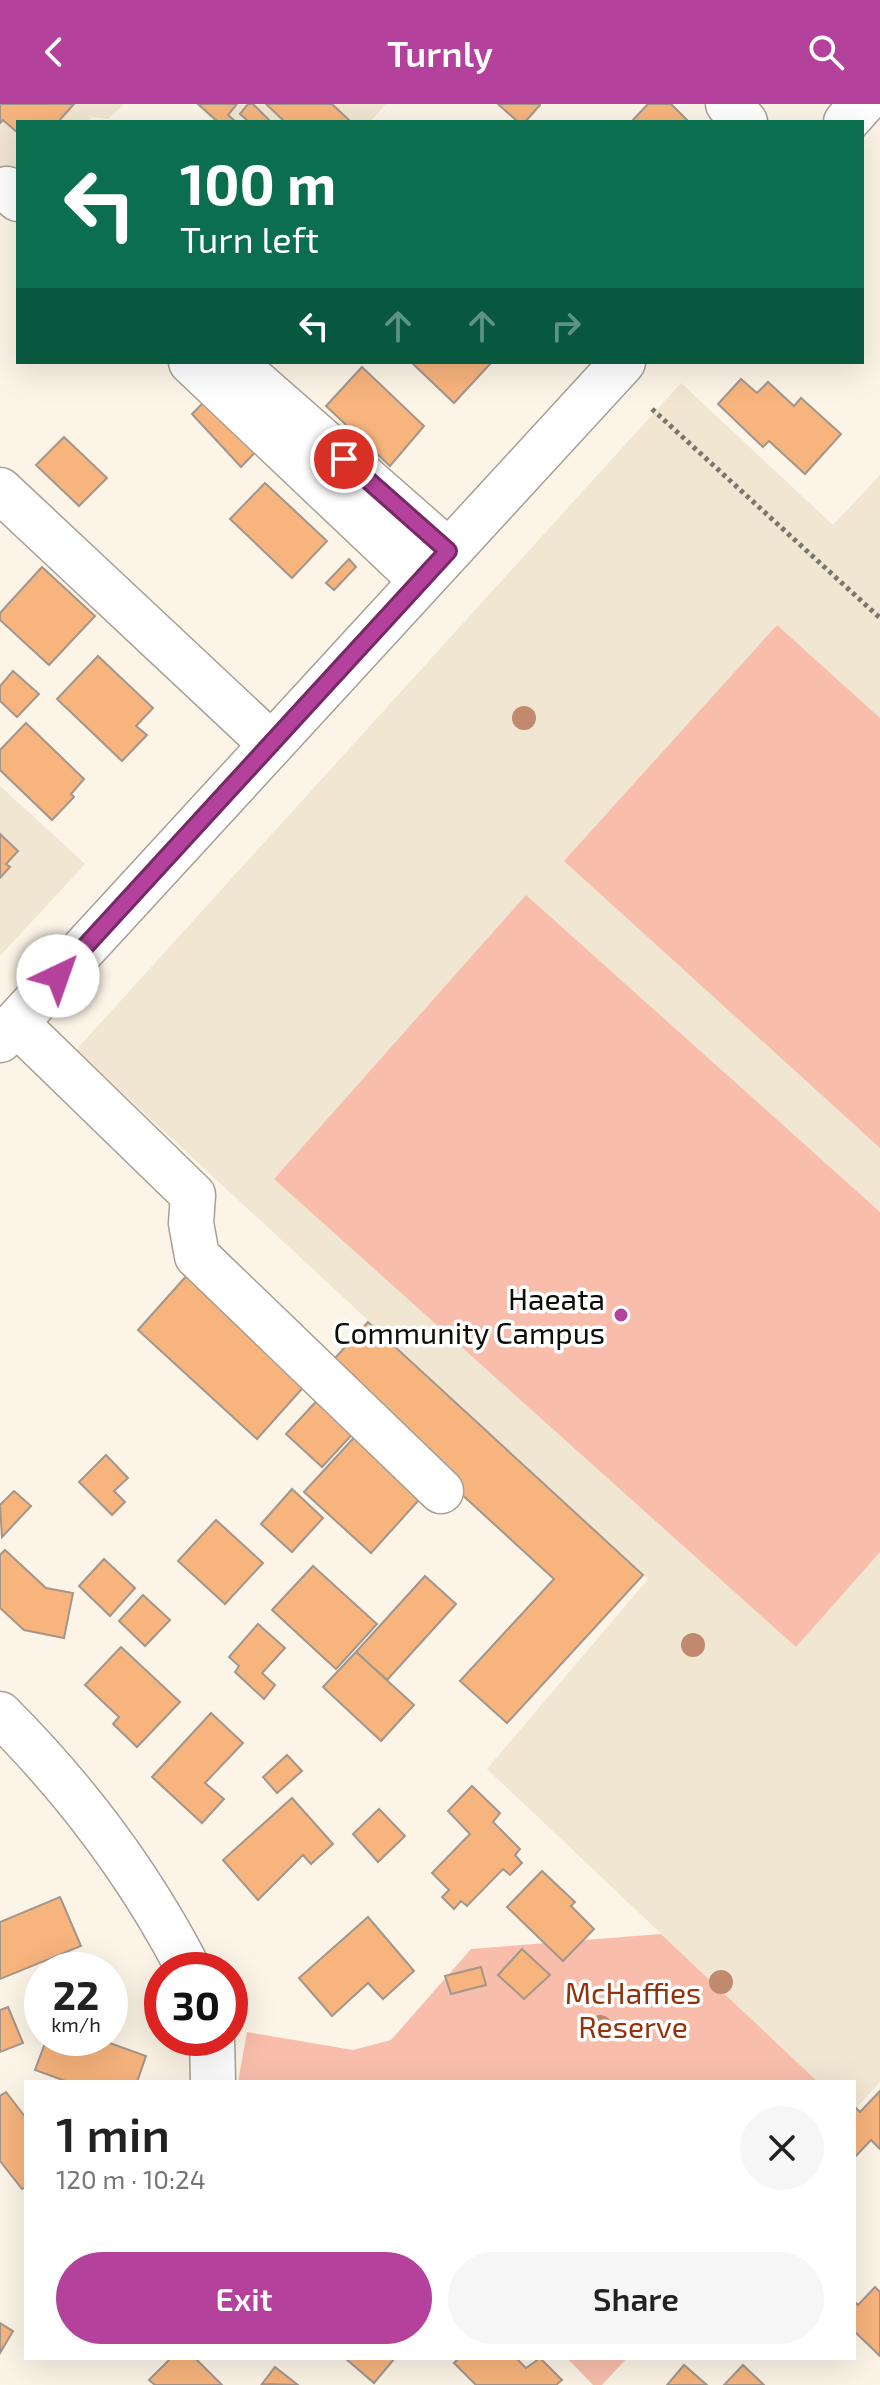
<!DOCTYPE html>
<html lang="en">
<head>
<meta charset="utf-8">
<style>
  :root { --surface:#fff; --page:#f6f6f6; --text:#222; --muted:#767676; --accent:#b4419b }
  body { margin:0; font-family:"Exo 2",sans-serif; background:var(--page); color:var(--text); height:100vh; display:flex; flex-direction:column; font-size:30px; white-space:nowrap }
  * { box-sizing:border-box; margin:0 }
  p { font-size:26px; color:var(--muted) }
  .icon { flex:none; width:44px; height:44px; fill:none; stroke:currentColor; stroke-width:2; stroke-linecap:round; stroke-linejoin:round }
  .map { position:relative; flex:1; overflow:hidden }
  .details { position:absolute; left:24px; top:1976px; width:832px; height:280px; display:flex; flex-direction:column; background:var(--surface); border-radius:0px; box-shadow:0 8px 32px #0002 }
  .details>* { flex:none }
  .banner { position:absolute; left:16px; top:16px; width:848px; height:244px; border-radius:0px; box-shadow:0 8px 32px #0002; background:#0b6e4f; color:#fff; overflow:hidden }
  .speed { position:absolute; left:24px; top:1848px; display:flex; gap:16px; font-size:40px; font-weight:700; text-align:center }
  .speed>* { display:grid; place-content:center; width:104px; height:104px; border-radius:50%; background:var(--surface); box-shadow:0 8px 32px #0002; line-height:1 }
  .speed small { font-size:20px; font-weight:400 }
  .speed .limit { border:12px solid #d22; background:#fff; color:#111 }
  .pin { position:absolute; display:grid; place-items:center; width:68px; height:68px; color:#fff; margin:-34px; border:4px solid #fff; border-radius:50%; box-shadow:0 2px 8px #0007 }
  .me { position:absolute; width:88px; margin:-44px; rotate:42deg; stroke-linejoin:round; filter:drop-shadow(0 0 6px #0008) }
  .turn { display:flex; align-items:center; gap:28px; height:168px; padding:0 32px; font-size:36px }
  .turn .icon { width:104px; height:104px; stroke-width:2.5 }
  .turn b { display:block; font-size:56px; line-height:68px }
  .lanes { display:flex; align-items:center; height:76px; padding:0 32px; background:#0003; justify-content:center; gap:40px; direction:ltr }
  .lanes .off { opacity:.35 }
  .round { display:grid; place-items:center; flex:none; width:84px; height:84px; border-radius:42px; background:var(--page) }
  .overview { display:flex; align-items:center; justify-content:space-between; height:136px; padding:0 32px }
  h1 { font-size:48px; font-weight:600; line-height:60px }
  .cta { display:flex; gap:16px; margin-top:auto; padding:16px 32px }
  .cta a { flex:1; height:92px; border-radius:48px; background:var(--accent); color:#fff; font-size:32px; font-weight:600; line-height:92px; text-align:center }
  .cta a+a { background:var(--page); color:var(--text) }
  header { display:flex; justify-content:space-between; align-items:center; height:104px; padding:0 32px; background:var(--accent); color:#fff; font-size:36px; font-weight:600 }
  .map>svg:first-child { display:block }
  .built { fill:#f1e6d2 }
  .green { fill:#f8beab }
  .building { fill:#f7b47d; stroke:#a2968d; stroke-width:2 }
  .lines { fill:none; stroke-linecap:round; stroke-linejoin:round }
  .minor-casing { stroke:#a8a094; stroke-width:47 }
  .path { stroke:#7a766d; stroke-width:5; stroke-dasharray:4 4; stroke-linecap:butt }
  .minor { stroke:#fff; stroke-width:44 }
  .tree { fill:#c18a6e }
  .route-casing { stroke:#752a65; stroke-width:20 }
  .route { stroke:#b4419b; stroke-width:14 }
  .poi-dot { fill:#b4419b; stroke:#fff; stroke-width:3 }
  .labels { text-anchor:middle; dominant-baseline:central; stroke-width:7; stroke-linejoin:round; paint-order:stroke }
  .poi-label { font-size:30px; fill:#0e0c08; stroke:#fff; text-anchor:end }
  .park-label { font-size:30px; fill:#91330c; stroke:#fff }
</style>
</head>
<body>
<header><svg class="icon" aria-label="back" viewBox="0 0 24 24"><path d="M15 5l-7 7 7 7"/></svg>Turnly<svg class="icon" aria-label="search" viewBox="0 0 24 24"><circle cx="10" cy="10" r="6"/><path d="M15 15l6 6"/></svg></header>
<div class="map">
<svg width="880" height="2281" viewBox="0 0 880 2281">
  <rect width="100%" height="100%" fill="#fcf4e6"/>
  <g class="built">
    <path d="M 0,0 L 124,0 L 108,15 L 92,13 L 86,18 L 18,18 L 18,84 L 0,102 Z"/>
    <path d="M 196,0 L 386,0 L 370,18 L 214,18 Z"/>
    <path d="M 681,279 L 833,421 L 880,371 L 880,1978 L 854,2006 L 854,1978 L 818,1978 L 487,1665 L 648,1475 L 76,946 Z"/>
    <path d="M 0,682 L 85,760 L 0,852 Z"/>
  </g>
  <g class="green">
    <path d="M 777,521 L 880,614 L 880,1044 L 564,757 Z"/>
    <path d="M 526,791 L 880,1108 L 880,1448 L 796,1543 L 274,1075 Z"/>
    <path d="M 661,1830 L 818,1978 L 238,1978 L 247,1928 L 353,1946 L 391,1936 L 471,1845 Z"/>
    <path d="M 567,2254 L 627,2254 L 602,2281 L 593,2281 Z"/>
  </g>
  <g class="building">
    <path d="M 0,0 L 74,0 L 58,18 L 18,18 L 18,29 L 3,16 L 0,19 Z"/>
    <path d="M 198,0 L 237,0 L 228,11 L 236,18 L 218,18 Z"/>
    <path d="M 248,0 L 253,0 L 271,18 L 249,18 L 240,10 Z"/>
    <path d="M 266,0 L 332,0 L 351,18 L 285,18 Z"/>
    <path d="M 498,0 L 540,0 L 540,1 L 525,18 L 518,18 Z"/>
    <path d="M 648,0 L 671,0 L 689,18 L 631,18 Z"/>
    <path d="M 411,258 L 488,258 L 490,260 L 454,299 Z"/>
    <path d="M 362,263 L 424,322 L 390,362 L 326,302 Z"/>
    <path d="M 741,275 L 757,289 L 768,278 L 794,302 L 801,294 L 841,330 L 805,370 L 769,337 L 763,343 L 718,300 Z"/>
    <path d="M 210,292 L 263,340 L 241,363 L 192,310 Z"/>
    <path d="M 64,333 L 107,374 L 79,402 L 36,361 Z"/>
    <path d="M 265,379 L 327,437 L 292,474 L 230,415 Z"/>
    <path d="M 349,455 L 356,463 L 334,486 L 326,479 Z"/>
    <path d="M 42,463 L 95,512 L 49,561 L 0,516 L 0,509 Z"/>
    <path d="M 98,552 L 153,604 L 136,622 L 147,631 L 122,657 L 57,595 Z"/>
    <path d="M 13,567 L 39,590 L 17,613 L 0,597 L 0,582 Z"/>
    <path d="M 26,619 L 84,675 L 71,690 L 74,693 L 52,716 L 0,666 L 0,646 Z"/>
    <path d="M 0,730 L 18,747 L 6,760 L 10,763 L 0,774 Z"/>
    <path d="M 189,1169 L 308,1278 L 257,1335 L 138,1226 Z"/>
    <path d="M 368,1218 L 643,1471 L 507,1619 L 460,1577 L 554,1475 L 325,1265 Z"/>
    <path d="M 324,1289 L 360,1322 L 322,1363 L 286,1330 Z"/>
    <path d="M 361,1326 L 427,1387 L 371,1449 L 304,1388 Z"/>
    <path d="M 106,1351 L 128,1374 L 114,1387 L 125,1398 L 112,1411 L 79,1378 Z"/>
    <path d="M 292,1385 L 323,1414 L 292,1448 L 261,1420 Z"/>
    <path d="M 14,1387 L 31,1402 L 2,1433 L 0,1401 Z"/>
    <path d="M 216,1416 L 263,1459 L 225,1500 L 178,1457 Z"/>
    <path d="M 5,1446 L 46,1484 L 73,1489 L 64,1534 L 24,1526 L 0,1504 L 0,1451 Z"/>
    <path d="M 104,1455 L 135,1484 L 110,1512 L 79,1482 Z"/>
    <path d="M 313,1462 L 377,1520 L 336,1565 L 272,1506 Z"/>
    <path d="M 425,1472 L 456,1500 L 387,1576 L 356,1548 Z"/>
    <path d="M 143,1491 L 170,1516 L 145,1542 L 119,1517 Z"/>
    <path d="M 258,1520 L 285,1544 L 262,1569 L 275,1581 L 264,1595 L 235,1568 L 239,1562 L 229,1553 Z"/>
    <path d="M 121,1543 L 180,1598 L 137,1643 L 113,1620 L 119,1613 L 85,1581 Z"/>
    <path d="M 356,1548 L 414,1601 L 381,1637 L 323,1583 Z"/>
    <path d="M 211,1609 L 243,1639 L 205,1679 L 224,1695 L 202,1719 L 152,1673 Z"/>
    <path d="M 287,1651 L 302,1667 L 277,1689 L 263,1673 Z"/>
    <path d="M 472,1682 L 500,1709 L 493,1718 L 520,1745 L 515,1751 L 522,1759 L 510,1771 L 503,1765 L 467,1802 L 461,1797 L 454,1805 L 442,1793 L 449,1786 L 432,1769 L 470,1730 L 448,1707 Z"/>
    <path d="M 292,1694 L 333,1740 L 311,1760 L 303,1751 L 258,1796 L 223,1756 Z"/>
    <path d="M 379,1705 L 405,1732 L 378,1758 L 353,1730 Z"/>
    <path d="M 542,1767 L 575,1798 L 571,1802 L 594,1825 L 563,1857 L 507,1803 Z"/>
    <path d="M 60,1793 L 81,1842 L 0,1875 L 0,1818 Z"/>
    <path d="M 368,1813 L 414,1867 L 383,1895 L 368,1879 L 332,1912 L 299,1874 Z"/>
    <path d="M 522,1845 L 550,1871 L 524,1895 L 498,1871 Z"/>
    <path d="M 481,1863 L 486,1881 L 451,1890 L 445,1872 Z"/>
    <path d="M 8,1903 L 23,1939 L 0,1948 L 0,1906 Z"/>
    <path d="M 47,1934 L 96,1934 L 146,1952 L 137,1978 L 68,1978 L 35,1966 Z"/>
    <path d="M 880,1987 L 880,2045 L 871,2036 L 854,2054 L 854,2002 L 860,2008 Z"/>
    <path d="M 6,1988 L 26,2014 L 26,2083 L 22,2085 L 0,2057 L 0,1992 Z"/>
    <path d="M 875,2183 L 880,2188 L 880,2252 L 854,2227 L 854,2197 L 858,2201 Z"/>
    <path d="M 0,2219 L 13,2227 L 0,2249 Z"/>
    <path d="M 171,2254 L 195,2254 L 222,2281 L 155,2281 L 149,2276 Z"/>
    <path d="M 345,2254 L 395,2254 L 374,2279 Z"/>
    <path d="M 459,2254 L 516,2254 L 526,2264 L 540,2254 L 562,2276 L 556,2281 L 476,2281 L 454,2259 Z"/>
    <path d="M 684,2261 L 707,2281 L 667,2281 Z"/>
    <path d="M 743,2261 L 764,2281 L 724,2281 Z"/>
    <path d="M 275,2263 L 298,2281 L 262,2280 Z"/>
  </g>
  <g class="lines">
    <defs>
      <g id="minor">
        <path d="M 728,0 L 745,18"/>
        <path d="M 846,18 L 862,0"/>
        <path d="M 7,85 L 18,95"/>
        <path d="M 191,258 L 421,476"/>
        <path d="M 233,258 L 448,447"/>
        <path d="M 0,386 L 271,640"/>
        <path d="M 16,919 L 193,1091 L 191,1119 L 197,1152 L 441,1387"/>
        <path d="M 0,936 L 623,258"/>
        <path d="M 0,1610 C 75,1685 140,1771 189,1866"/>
        <path d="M 212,1934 L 213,1978"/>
      </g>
    </defs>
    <use href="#minor" class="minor-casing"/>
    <path class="path" d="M 652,305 L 880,514"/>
    <use href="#minor" class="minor"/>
  </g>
  <g class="tree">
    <circle cx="524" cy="614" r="12"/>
    <circle cx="693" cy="1541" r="12"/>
    <circle cx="721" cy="1878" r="12"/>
    <circle cx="600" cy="1923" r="12"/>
  </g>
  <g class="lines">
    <defs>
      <path id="route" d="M 58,872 L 448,447 L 344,355"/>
    </defs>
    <use href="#route" class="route-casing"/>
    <use href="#route" class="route"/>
  </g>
  <circle class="poi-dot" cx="621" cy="1211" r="8"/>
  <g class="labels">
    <g class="poi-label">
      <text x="605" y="1194">Haeata<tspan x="605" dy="34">Community Campus</tspan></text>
    </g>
    <g class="park-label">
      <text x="633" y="1888">McHaffies<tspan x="633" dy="34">Reserve</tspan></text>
    </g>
  </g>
</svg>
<div class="speed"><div>22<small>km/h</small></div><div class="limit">30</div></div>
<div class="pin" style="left:344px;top:355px;background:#d93025"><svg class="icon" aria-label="arrive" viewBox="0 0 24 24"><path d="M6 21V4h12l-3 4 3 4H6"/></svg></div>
<svg class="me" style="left:58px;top:872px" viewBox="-20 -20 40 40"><circle r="19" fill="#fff"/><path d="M0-13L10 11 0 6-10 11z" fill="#b4419b"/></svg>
<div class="banner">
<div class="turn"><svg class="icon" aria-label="left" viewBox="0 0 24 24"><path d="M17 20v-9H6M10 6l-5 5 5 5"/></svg><div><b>100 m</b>Turn left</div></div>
<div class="lanes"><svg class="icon" aria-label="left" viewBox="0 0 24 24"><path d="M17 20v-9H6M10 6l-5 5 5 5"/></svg><svg class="icon off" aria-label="ahead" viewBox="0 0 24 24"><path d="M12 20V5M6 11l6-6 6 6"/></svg><svg class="icon off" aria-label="ahead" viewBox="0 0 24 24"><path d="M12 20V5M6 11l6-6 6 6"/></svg><svg class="icon off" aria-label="right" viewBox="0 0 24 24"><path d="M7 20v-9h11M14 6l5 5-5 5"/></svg></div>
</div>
<section class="details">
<div class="overview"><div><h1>1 min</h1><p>120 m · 10:24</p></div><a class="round"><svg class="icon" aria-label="close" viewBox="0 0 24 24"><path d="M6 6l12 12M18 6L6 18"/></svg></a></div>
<div class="cta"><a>Exit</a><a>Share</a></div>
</section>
</div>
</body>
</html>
